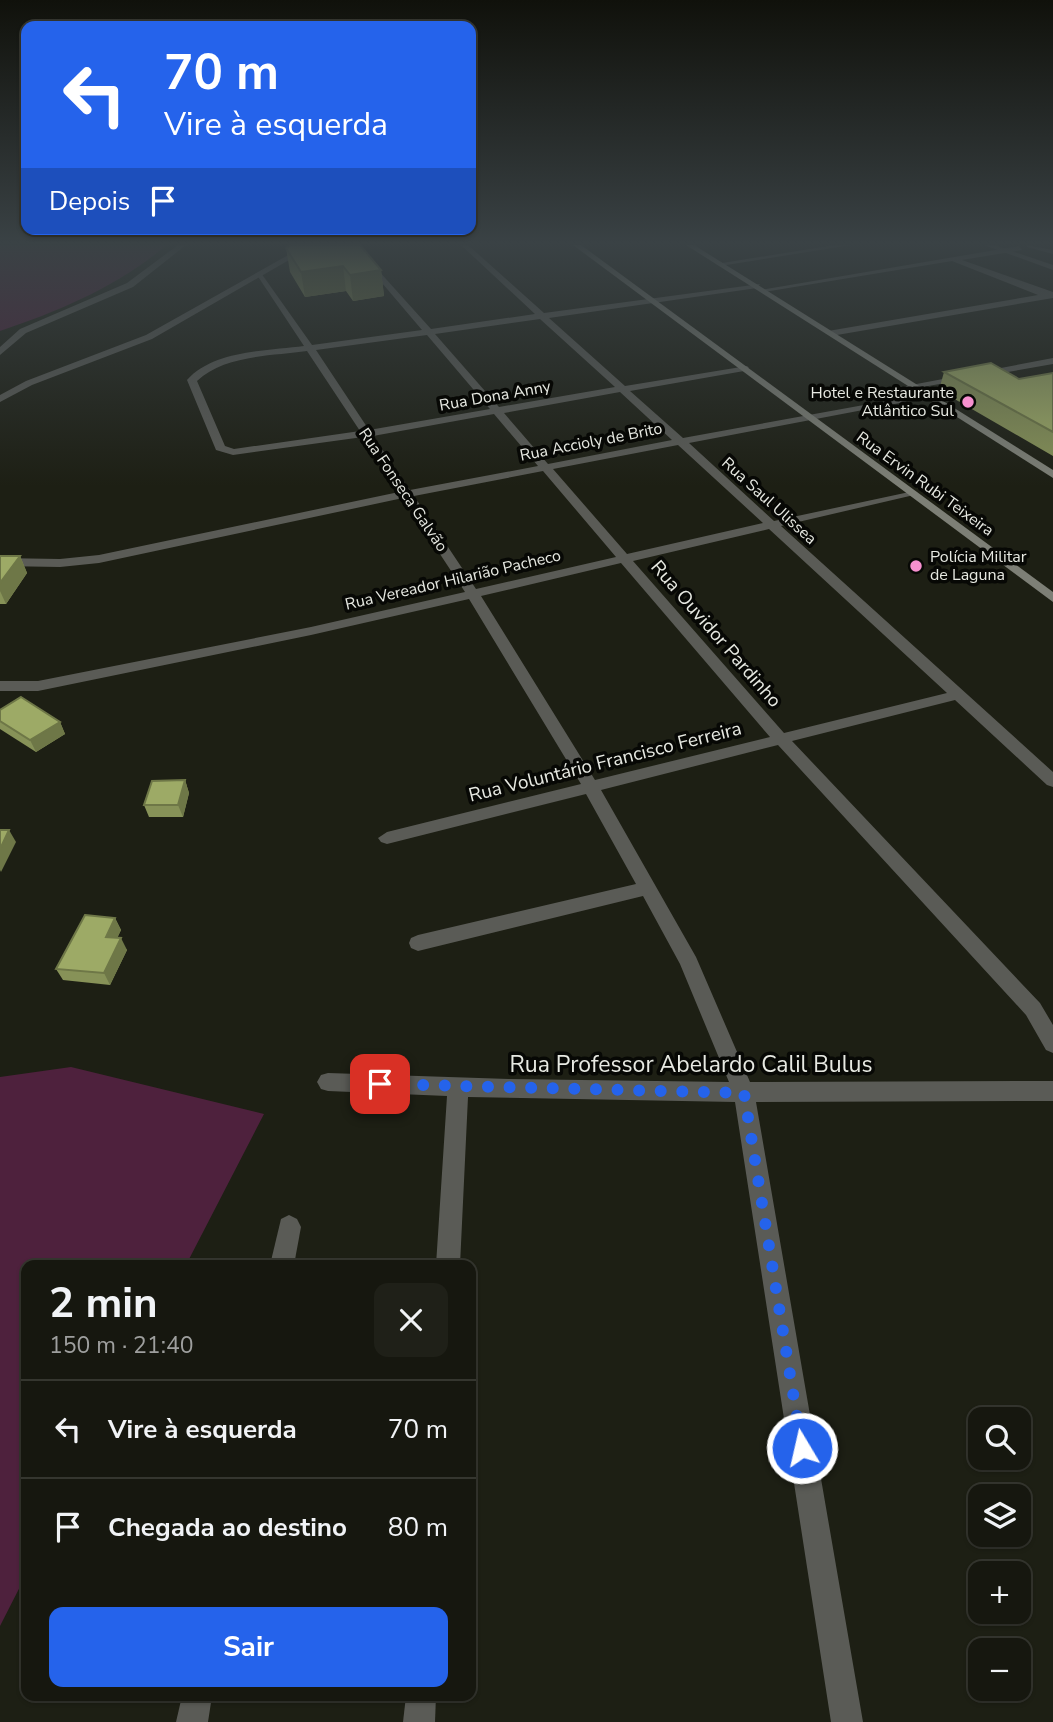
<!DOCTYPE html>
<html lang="pt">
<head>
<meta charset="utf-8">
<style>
  :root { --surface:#16170f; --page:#1f2018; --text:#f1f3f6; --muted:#9e9f9e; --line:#35362f; --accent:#2563eb }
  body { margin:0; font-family:"Nunito Sans",sans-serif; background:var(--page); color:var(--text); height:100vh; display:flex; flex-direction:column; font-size:26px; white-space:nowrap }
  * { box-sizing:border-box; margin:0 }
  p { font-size:23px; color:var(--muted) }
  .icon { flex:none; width:38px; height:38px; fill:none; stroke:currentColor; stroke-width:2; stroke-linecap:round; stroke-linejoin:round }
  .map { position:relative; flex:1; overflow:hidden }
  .side { position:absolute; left:21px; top:1260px; width:455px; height:441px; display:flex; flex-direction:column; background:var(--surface); border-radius:14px; box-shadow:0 2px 5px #0004,0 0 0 2px var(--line) }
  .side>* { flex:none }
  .guide { position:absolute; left:21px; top:21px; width:455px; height:214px; border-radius:14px; box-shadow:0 2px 5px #0004,0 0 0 2px var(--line); background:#2563eb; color:#fff; overflow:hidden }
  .buttons { position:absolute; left:968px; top:1407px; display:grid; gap:14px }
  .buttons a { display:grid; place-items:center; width:63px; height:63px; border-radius:14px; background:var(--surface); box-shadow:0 2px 5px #0004,0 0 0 2px var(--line); font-size:35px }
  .pin { position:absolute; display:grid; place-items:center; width:60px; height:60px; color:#fff; margin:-30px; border-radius:14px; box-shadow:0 4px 10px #0006 }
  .me { position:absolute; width:77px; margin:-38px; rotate:351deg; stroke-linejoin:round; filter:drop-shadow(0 0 5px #0008) }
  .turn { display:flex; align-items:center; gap:24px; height:147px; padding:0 28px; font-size:32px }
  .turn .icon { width:91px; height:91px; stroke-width:2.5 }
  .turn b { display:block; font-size:49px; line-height:60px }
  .then { display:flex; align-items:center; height:66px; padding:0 28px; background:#0003; gap:14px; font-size:26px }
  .round { display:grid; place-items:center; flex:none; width:74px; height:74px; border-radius:14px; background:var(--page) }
  .headline { display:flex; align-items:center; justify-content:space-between; height:119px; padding:0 28px }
  h1 { font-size:42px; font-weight:700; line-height:52px }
  .cta { display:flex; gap:14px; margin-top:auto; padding:14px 28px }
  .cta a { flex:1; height:80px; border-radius:14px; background:var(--accent); color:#fff; font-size:28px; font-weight:700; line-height:80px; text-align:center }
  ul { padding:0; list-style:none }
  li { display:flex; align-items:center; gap:21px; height:98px; padding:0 28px; border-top:2px solid var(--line) }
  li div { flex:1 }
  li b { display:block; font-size:26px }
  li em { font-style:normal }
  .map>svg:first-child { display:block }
  .green { fill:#4e213d }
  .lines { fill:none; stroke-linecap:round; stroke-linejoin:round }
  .pedestrian { fill:#5a5b56; fill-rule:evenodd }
  .minor { fill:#5a5b56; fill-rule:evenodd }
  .tertiary { fill:#5a5b56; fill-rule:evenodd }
  .secondary { fill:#7d7f76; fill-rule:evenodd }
  .wall { fill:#879258 }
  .shaded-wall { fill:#6e7747 }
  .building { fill:#9daa66; stroke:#6e7747; stroke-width:2 }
  .route { stroke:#2563eb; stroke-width:12; stroke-dasharray:0 21.6 }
  .poi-dot { fill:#f790cf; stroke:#070805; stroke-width:2.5 }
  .labels { text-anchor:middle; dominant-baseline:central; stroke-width:7; stroke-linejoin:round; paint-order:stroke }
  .far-poi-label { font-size:16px; fill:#e7e9e2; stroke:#070805; text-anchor:end }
  .far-street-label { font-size:16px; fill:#e7e9e2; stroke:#070805 }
  .street-label { font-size:19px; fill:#e7e9e2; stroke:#070805 }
  .near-street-label { font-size:23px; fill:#e7e9e2; stroke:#070805 }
</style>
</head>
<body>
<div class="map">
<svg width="1053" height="1722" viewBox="0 0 1053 1722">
  <rect width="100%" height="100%" fill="#1d1f14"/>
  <g class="green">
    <path d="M 0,245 L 167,245 C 116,287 62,310 0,331 Z"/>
    <path d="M 71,1067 L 264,1114 L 186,1265 L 26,1265 L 26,1575 L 0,1626 L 0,1077 Z"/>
  </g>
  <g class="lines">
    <path class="pedestrian" d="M 1026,245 L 1053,250 L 1053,254 L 1027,247 Z"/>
    <g class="minor">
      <path d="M 461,245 L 468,245 L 544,313 L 760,284 L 757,288 L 549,318 L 625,386 L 747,366 L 749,368 L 744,371 L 630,391 L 683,438 L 930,393 L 931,395 L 926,398 L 689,443 L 774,521 L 914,491 L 914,495 L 781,526 L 1053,772 L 1053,787 L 1047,785 L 955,700 L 792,741 L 1040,1003 L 1053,1025 L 1053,1053 L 1046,1050 L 1026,1015 L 778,745 L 601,790 L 696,957 L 750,1082 L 1053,1081 L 1053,1101 L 756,1102 L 863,1722 L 831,1722 L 735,1102 L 468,1097 L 460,1265 L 436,1265 L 447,1096 L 328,1091 L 321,1089 L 317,1082 L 321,1075 L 328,1073 L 509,1079 L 729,1082 L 680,964 L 643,896 L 418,951 L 411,948 L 409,943 L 411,938 L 418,935 L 636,884 L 586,794 L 387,844 L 381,842 L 378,838 L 387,832 L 581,784 L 469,599 L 311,635 L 38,691 L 0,691 L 0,681 L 38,681 L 311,627 L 465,592 L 403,498 L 99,563 L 60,567 L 0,566 L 0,558 L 60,559 L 99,555 L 399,492 L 363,437 L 233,455 L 216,450 L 187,380 C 214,350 267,351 304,346 L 257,275 L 261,273 L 312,345 L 422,330 L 365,263 L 368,259 L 431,329 L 535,314 ZM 540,319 L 615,387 L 499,407 L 435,334 ZM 427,335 L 490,409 L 369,430 L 316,350 ZM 307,351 L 360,431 L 234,449 L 225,446 L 197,381 C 224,355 272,356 307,351 ZM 620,392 L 672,440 L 548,464 L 504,413 ZM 494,414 L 538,466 L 410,490 L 373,436 ZM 678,445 L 763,523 L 627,554 L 553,469 ZM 543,471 L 616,557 L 476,589 L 414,496 ZM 769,529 L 947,693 L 784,733 L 633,561 ZM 621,563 L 770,737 L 595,780 L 481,596 Z"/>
      <path d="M 835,245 L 851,245 L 720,266 L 716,264 Z"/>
      <path d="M 1019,246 L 1022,250 L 962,260 L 1053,292 L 1053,298 L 831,336 L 828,331 L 1038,295 L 952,261 L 764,292 L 760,290 Z"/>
      <path d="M 1053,358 L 1053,364 L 911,389 L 906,386 Z"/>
      <path d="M 289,1215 L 297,1219 L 301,1227 L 294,1265 L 270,1265 L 281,1219 Z"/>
      <path d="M 182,1696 L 212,1696 L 208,1722 L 176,1722 Z"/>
      <path d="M 406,1696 L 436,1696 L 435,1722 L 403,1722 Z"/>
    </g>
    <g class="tertiary">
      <path d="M 178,245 L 186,245 L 133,287 L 26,333 L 0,355 L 0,347 L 20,329 L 127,283 Z"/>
      <path d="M 306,245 L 315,245 L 152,339 L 32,385 L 0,402 L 0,395 L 26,381 L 146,335 Z"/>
      <path d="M 984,245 L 994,245 L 1053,265 L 1053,270 Z"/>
    </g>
    <g class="secondary">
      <path d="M 573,245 L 581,245 L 1053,592 L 1053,602 Z"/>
      <path d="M 686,245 L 694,245 L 1053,470 L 1053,478 Z"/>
    </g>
  </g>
  <g class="wall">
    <path d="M 286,248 L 381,270 L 384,296 L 353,301 L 346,291 L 305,297 L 290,272 Z"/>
    <path d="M 944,372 L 1019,379 L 1053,373 L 1053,456 L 939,390 Z"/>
    <path d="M 0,556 L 20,556 L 27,573 L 6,604 L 0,604 Z"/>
    <path d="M 0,710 L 60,722 L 65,734 L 36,752 L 0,729 Z"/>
    <path d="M 185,780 L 189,793 L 183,817 L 149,817 L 144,805 Z"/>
    <path d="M 115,918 L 121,930 L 117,938 L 127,950 L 110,985 L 63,980 L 56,969 Z"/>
  </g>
  <g class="shaded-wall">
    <path d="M 343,266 L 346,291 L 305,297 L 301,272 Z"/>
    <path d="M 381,270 L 384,296 L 353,301 L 350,275 Z"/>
    <path d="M 20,556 L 27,573 L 6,604 L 0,591 L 0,583 Z"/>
    <path d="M 60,722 L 65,734 L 36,752 L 30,740 Z"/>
    <path d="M 185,780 L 189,793 L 183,817 L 178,805 Z"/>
    <path d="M 9,830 L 16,842 L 1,872 L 0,870 L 0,849 Z"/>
    <path d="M 115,918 L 121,930 L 112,949 L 106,937 Z"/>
    <path d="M 121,938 L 127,950 L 110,985 L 104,973 Z"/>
  </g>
  <g class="building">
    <path d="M 291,245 L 360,245 L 381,270 L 350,275 L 343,266 L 301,272 L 286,248 Z"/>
    <path d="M 991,363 L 1019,379 L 1053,373 L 1053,432 L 944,372 Z"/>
    <path d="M 0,556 L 20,556 L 0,583 Z"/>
    <path d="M 21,697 L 60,722 L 30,740 L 0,721 L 0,710 Z"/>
    <path d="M 185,780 L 178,805 L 144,805 L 152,781 Z"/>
    <path d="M 0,830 L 9,830 L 0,849 Z"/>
    <path d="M 85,915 L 115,918 L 106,937 L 121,938 L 104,973 L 56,969 Z"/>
  </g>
  <linearGradient id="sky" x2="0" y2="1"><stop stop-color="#10110b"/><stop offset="0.5" stop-color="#3a4245"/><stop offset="1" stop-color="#3a4245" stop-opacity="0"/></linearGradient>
  <rect width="1053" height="486" fill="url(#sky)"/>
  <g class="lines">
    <path class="route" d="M 380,1084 L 744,1093 L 802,1448"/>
  </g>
  <g class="poi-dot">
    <circle cx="968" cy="402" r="7"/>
    <circle cx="916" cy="566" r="7"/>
  </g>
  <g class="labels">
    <g class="far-poi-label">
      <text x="954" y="393">Hotel e Restaurante<tspan x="954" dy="18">Atlântico Sul</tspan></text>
      <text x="930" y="557" text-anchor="start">Polícia Militar<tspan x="930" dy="18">de Laguna</tspan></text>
    </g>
    <g class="far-street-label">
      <text transform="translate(495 396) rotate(-10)">Rua Dona Anny</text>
      <text transform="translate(591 442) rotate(-11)">Rua Accioly de Brito</text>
      <text transform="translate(925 484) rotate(36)">Rua Ervin Rubi Teixeira</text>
      <text transform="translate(403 490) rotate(56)">Rua Fonseca Galvão</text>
      <text transform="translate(769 501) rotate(42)">Rua Saul Ulissea</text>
      <text transform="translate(453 580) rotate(-13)">Rua Vereador Hilarião Pacheco</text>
    </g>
    <g class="street-label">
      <text transform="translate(716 634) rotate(49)">Rua Ouvidor Pardinho</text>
      <text transform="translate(605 762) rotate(-14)">Rua Voluntário Francisco Ferreira</text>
    </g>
    <g class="near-street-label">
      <text x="691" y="1064">Rua Professor Abelardo Calil Bulus</text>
    </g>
  </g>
</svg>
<div class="buttons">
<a><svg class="icon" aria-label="search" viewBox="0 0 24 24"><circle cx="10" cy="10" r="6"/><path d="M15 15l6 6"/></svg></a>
<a><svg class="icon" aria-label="layers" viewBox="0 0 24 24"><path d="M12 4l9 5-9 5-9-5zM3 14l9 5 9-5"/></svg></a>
<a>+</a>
<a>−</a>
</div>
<div class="pin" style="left:380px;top:1084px;background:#d93025"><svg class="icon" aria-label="arrive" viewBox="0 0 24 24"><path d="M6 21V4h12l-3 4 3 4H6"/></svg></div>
<svg class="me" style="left:802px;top:1448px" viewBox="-20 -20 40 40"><circle r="17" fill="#2563eb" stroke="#fff" stroke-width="3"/><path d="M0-11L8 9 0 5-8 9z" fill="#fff"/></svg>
<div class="guide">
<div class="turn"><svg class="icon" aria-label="left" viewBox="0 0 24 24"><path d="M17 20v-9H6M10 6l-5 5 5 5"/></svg><div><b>70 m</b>Vire à esquerda</div></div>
<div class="then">Depois<svg class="icon" aria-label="arrive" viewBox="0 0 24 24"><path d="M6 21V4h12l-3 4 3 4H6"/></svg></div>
</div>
<section class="side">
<div class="headline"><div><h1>2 min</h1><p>150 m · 21:40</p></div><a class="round"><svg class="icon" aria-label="close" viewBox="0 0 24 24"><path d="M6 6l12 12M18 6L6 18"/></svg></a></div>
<ul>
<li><svg class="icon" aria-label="left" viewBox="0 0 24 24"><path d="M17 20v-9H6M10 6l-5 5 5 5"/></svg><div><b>Vire à esquerda</b></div><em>70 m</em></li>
<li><svg class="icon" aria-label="arrive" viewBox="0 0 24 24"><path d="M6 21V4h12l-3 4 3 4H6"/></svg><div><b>Chegada ao destino</b></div><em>80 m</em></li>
</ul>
<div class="cta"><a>Sair</a></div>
</section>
</div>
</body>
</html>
